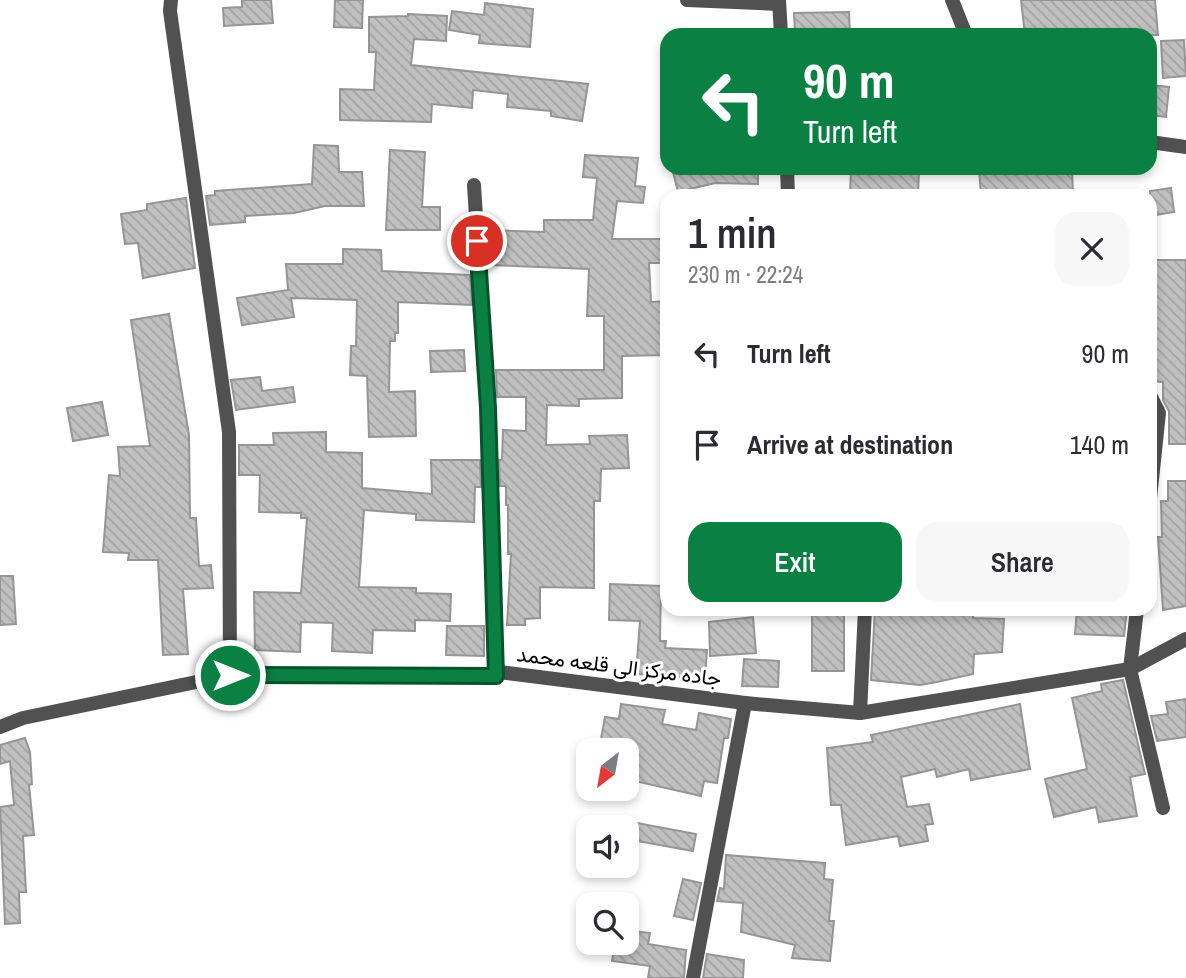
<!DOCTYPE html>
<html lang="en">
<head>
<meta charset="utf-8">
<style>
  :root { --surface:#fff; --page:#f7f7f7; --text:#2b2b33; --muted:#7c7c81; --accent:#0b8043 }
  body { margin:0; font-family:"Archivo Narrow",Vazirmatn,sans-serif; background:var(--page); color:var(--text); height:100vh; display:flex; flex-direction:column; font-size:26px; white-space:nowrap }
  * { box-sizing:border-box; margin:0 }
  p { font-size:23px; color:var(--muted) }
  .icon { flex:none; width:38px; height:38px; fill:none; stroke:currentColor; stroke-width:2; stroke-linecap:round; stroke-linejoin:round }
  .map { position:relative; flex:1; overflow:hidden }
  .panel { position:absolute; left:660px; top:189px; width:497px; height:427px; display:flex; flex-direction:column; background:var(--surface); border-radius:21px; box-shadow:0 4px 10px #0003 }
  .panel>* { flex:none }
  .guide { position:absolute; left:660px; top:28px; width:497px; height:147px; border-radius:21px; box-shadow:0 4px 10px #0003; background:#0b8043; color:#fff; overflow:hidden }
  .needle { width:46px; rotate:211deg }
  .fabs { position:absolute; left:576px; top:738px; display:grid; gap:14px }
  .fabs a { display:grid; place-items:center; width:63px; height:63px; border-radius:14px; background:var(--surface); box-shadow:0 4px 10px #0003; font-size:35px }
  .pin { position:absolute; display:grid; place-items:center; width:60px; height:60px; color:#fff; margin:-30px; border:4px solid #fff; border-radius:50%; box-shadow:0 2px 7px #0007 }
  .me { position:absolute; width:77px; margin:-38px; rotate:90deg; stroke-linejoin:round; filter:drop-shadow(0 0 5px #0008) }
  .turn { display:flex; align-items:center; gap:24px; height:147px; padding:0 28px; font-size:32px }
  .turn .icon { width:91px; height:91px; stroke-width:2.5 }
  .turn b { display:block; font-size:49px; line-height:60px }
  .round { display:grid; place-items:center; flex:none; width:74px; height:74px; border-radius:21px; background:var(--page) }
  .overview { display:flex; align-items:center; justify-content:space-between; height:119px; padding:0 28px }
  h1 { font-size:42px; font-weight:600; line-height:52px }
  .cta { display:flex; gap:14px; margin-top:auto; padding:14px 28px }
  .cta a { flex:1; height:80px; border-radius:21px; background:var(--accent); color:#fff; font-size:28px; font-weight:600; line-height:80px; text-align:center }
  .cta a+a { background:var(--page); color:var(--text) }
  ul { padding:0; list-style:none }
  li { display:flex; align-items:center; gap:21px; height:91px; padding:0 28px }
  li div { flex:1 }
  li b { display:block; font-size:26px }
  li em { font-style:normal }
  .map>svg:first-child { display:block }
  .building { fill:url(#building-back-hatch); stroke:#959595; stroke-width:2 }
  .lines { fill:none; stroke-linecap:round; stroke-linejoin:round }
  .minor { stroke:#515151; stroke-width:14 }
  .tertiary { stroke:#515151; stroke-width:14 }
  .route-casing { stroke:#07532c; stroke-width:18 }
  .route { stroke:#0b8043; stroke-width:12 }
  .labels { text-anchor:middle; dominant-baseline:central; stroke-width:6; stroke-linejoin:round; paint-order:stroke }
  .street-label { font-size:21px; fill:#000; stroke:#fff }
</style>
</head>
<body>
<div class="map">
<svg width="1186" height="978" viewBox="0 0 1186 978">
  <defs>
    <pattern id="building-back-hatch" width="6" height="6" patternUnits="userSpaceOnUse" patternTransform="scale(1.75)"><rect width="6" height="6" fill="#c0c0c0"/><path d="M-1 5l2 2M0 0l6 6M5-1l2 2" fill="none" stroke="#a3a3a3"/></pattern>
  </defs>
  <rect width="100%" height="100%" fill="#fff"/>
  <g class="building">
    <path d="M 242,0 L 271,0 L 273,23 L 224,26 L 223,8 L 242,7 Z"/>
    <path d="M 335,0 L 363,0 L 362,28 L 334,27 Z"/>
    <path d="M 1021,0 L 1155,0 L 1158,35 L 1025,35 Z"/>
    <path d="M 485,3 L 533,9 L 530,47 L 479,43 L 480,35 L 449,30 L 452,11 L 484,15 Z"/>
    <path d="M 849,12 L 850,35 L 795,35 L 794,13 Z"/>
    <path d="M 408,14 L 447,16 L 446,41 L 414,39 L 411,65 L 588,84 L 582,121 L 551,116 L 551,111 L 507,107 L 508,94 L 473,90 L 472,108 L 432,104 L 431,122 L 340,120 L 340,89 L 374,90 L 376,52 L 369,52 L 369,17 L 408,16 Z"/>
    <path d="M 1184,40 L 1186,76 L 1163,78 L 1161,41 Z"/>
    <path d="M 1150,85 L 1169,87 L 1166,117 L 1150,115 Z"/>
    <path d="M 314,145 L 338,146 L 339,172 L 362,172 L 364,206 L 325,206 L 294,213 L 245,216 L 245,222 L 210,225 L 206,196 L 215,195 L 215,191 L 312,184 Z"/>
    <path d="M 390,150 L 425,152 L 422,207 L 440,207 L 440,230 L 386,230 Z"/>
    <path d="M 585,155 L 638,158 L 635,186 L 645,187 L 643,203 L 617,201 L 612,239 L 667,239 L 667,263 L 649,263 L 651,302 L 667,301 L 667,355 L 622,356 L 622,398 L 579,399 L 579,406 L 547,405 L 546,445 L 590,444 L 589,436 L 627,435 L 629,468 L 601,469 L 600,501 L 594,501 L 594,588 L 540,587 L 540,618 L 525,619 L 525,625 L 507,625 L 511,554 L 508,554 L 508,505 L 506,505 L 506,486 L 500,486 L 499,460 L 502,460 L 503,430 L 526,431 L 526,397 L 497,397 L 496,370 L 604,370 L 604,316 L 587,316 L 589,269 L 489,265 L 487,230 L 544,232 L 544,220 L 593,220 L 597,178 L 583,177 Z"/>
    <path d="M 672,168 L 758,168 L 758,184 L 715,183 L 678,192 Z"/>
    <path d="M 851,168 L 919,169 L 918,196 L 850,195 Z"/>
    <path d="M 979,168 L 1007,168 L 1008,174 L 1040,171 L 1040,168 L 1072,168 L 1073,196 L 981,196 Z"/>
    <path d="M 1171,188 L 1174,212 L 1150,216 L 1150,191 Z"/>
    <path d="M 186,198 L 195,268 L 143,278 L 138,243 L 125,244 L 121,214 L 147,210 L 147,204 Z"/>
    <path d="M 343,249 L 381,250 L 382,271 L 470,275 L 472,305 L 398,302 L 398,333 L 395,333 L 395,341 L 390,341 L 389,392 L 415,391 L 416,436 L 369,437 L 367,376 L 350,375 L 351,346 L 356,346 L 357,300 L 291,298 L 294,317 L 242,325 L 237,298 L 288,290 L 286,264 L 343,264 Z"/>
    <path d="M 1150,260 L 1186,260 L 1186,444 L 1169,444 L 1169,411 L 1163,400 L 1163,382 L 1150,381 Z"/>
    <path d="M 169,314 L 189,435 L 190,518 L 196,518 L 199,566 L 211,565 L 213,588 L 183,589 L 188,654 L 163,655 L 158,560 L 128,560 L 129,553 L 103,552 L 109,475 L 120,476 L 118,447 L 150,446 L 131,320 Z"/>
    <path d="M 464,350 L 465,371 L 431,372 L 430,351 Z"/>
    <path d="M 260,377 L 262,391 L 293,387 L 295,402 L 236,410 L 231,380 Z"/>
    <path d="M 102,402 L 108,435 L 73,441 L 67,408 Z"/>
    <path d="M 326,432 L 326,452 L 362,453 L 362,488 L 432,494 L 431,460 L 480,460 L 481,487 L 475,487 L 474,522 L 416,520 L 416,514 L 364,510 L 359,587 L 416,588 L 416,593 L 451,594 L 450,621 L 415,620 L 415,631 L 373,630 L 372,653 L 332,651 L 333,623 L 301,622 L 300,652 L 255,650 L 254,592 L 301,593 L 307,518 L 301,518 L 301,513 L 259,512 L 260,475 L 239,475 L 239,445 L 274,445 L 273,433 Z"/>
    <path d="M 1168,481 L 1186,481 L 1186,606 L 1163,610 L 1158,537 L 1162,537 L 1161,501 L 1168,501 Z"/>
    <path d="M 0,576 L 13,576 L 16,624 L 0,625 Z"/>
    <path d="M 610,584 L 661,586 L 660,641 L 666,641 L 665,648 L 707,650 L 705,679 L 636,674 L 640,621 L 609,620 Z"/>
    <rect x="812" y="609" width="32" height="62"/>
    <path d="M 875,609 L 974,609 L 973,618 L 1004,619 L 1002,652 L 974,654 L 973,674 L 937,682 L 920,685 L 871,680 Z"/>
    <path d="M 1077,609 L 1127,609 L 1124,636 L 1075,634 Z"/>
    <path d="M 753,617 L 756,653 L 710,656 L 709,622 Z"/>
    <path d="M 447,626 L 484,626 L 484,656 L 446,655 Z"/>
    <path d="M 744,659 L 779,661 L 778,687 L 742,686 Z"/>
    <path d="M 1123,680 L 1145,774 L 1130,777 L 1137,816 L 1099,822 L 1096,807 L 1054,817 L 1045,779 L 1087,769 L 1072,698 L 1102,691 L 1101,684 Z"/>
    <path d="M 1186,699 L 1186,737 L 1157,741 L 1151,716 L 1168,714 L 1166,702 Z"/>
    <path d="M 621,704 L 665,710 L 662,724 L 696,730 L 699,713 L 731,719 L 728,738 L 724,738 L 717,783 L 704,781 L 701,796 L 626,779 L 626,743 L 601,739 L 605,717 L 619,719 Z"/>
    <path d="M 1020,704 L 1030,769 L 971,780 L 969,769 L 937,777 L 935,769 L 901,777 L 907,807 L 929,804 L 933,824 L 925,825 L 928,841 L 900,846 L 898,836 L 846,845 L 841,805 L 831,805 L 827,748 L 873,742 L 871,735 Z"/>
    <path d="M 25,738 L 30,752 L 32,784 L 29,785 L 34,835 L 23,836 L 26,892 L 19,892 L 20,923 L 5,924 L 0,807 L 14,805 L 10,761 L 0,764 L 0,745 Z"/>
    <path d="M 626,821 L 696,834 L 693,851 L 626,839 Z"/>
    <path d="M 726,855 L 825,863 L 824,879 L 833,880 L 829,921 L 834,921 L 830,961 L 792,958 L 795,945 L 741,932 L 743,903 L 717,901 L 720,888 L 724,889 Z"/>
    <path d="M 683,879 L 701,883 L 693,920 L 674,916 Z"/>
    <path d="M 626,930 L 650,933 L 648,944 L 686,950 L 684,978 L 648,978 L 650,966 L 612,961 L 615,943 L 626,943 Z"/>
    <path d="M 707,954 L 744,960 L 743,978 L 703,978 Z"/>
  </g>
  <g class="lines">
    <g class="minor">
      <path d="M 171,0 L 170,11 L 229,432 L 230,675"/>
      <path d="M 687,0 L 779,4"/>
      <path d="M 779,0 L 781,35"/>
      <path d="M 952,0 L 966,35"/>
      <path d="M 1150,142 L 1186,147"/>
      <path d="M 787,168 L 788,196"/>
      <path d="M 474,185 L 488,409 L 496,675"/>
      <path d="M 1150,395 L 1159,413 L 1150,498"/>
      <path d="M 1137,609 L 1130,669 L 1163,808"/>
      <path d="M 860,713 L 865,609"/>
      <path d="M 693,978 L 745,703"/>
    </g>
    <path class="tertiary" d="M 0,727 L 23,718 L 230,675 L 496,675 L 499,672 L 745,703 L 860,713 L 1130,669 L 1186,639"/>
  </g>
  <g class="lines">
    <defs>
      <path id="route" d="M 230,675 L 496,676 L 488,408 L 477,241"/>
    </defs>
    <use href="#route" class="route-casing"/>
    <use href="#route" class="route"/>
  </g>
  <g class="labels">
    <g class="street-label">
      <text transform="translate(619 666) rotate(7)">جاده مرکز الی قلعه محمد</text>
    </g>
  </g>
</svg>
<div class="fabs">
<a><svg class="needle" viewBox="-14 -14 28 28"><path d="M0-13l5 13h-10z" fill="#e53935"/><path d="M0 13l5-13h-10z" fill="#7c7c81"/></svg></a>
<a><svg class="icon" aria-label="sound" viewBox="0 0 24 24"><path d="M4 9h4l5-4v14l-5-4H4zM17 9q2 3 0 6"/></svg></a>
<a><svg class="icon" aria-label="search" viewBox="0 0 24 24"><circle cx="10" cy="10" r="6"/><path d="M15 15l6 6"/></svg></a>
</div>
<div class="pin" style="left:477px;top:241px;background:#d93025"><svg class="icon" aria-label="arrive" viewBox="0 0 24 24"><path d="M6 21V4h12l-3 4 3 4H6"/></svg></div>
<svg class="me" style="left:230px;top:675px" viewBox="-20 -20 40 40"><circle r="17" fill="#0b8043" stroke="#fff" stroke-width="3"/><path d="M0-11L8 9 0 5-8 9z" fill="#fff"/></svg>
<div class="guide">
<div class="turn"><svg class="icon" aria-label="left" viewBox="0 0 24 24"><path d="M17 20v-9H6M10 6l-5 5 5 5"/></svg><div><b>90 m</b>Turn left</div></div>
</div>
<section class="panel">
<div class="overview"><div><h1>1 min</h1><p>230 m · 22:24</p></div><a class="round"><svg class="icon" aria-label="close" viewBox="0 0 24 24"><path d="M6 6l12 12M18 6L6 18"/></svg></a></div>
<ul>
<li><svg class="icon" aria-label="left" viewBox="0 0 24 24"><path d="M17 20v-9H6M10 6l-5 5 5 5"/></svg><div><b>Turn left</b></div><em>90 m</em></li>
<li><svg class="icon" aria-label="arrive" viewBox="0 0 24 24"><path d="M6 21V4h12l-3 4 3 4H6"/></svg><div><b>Arrive at destination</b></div><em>140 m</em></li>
</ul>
<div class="cta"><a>Exit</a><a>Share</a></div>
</section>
</div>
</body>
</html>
